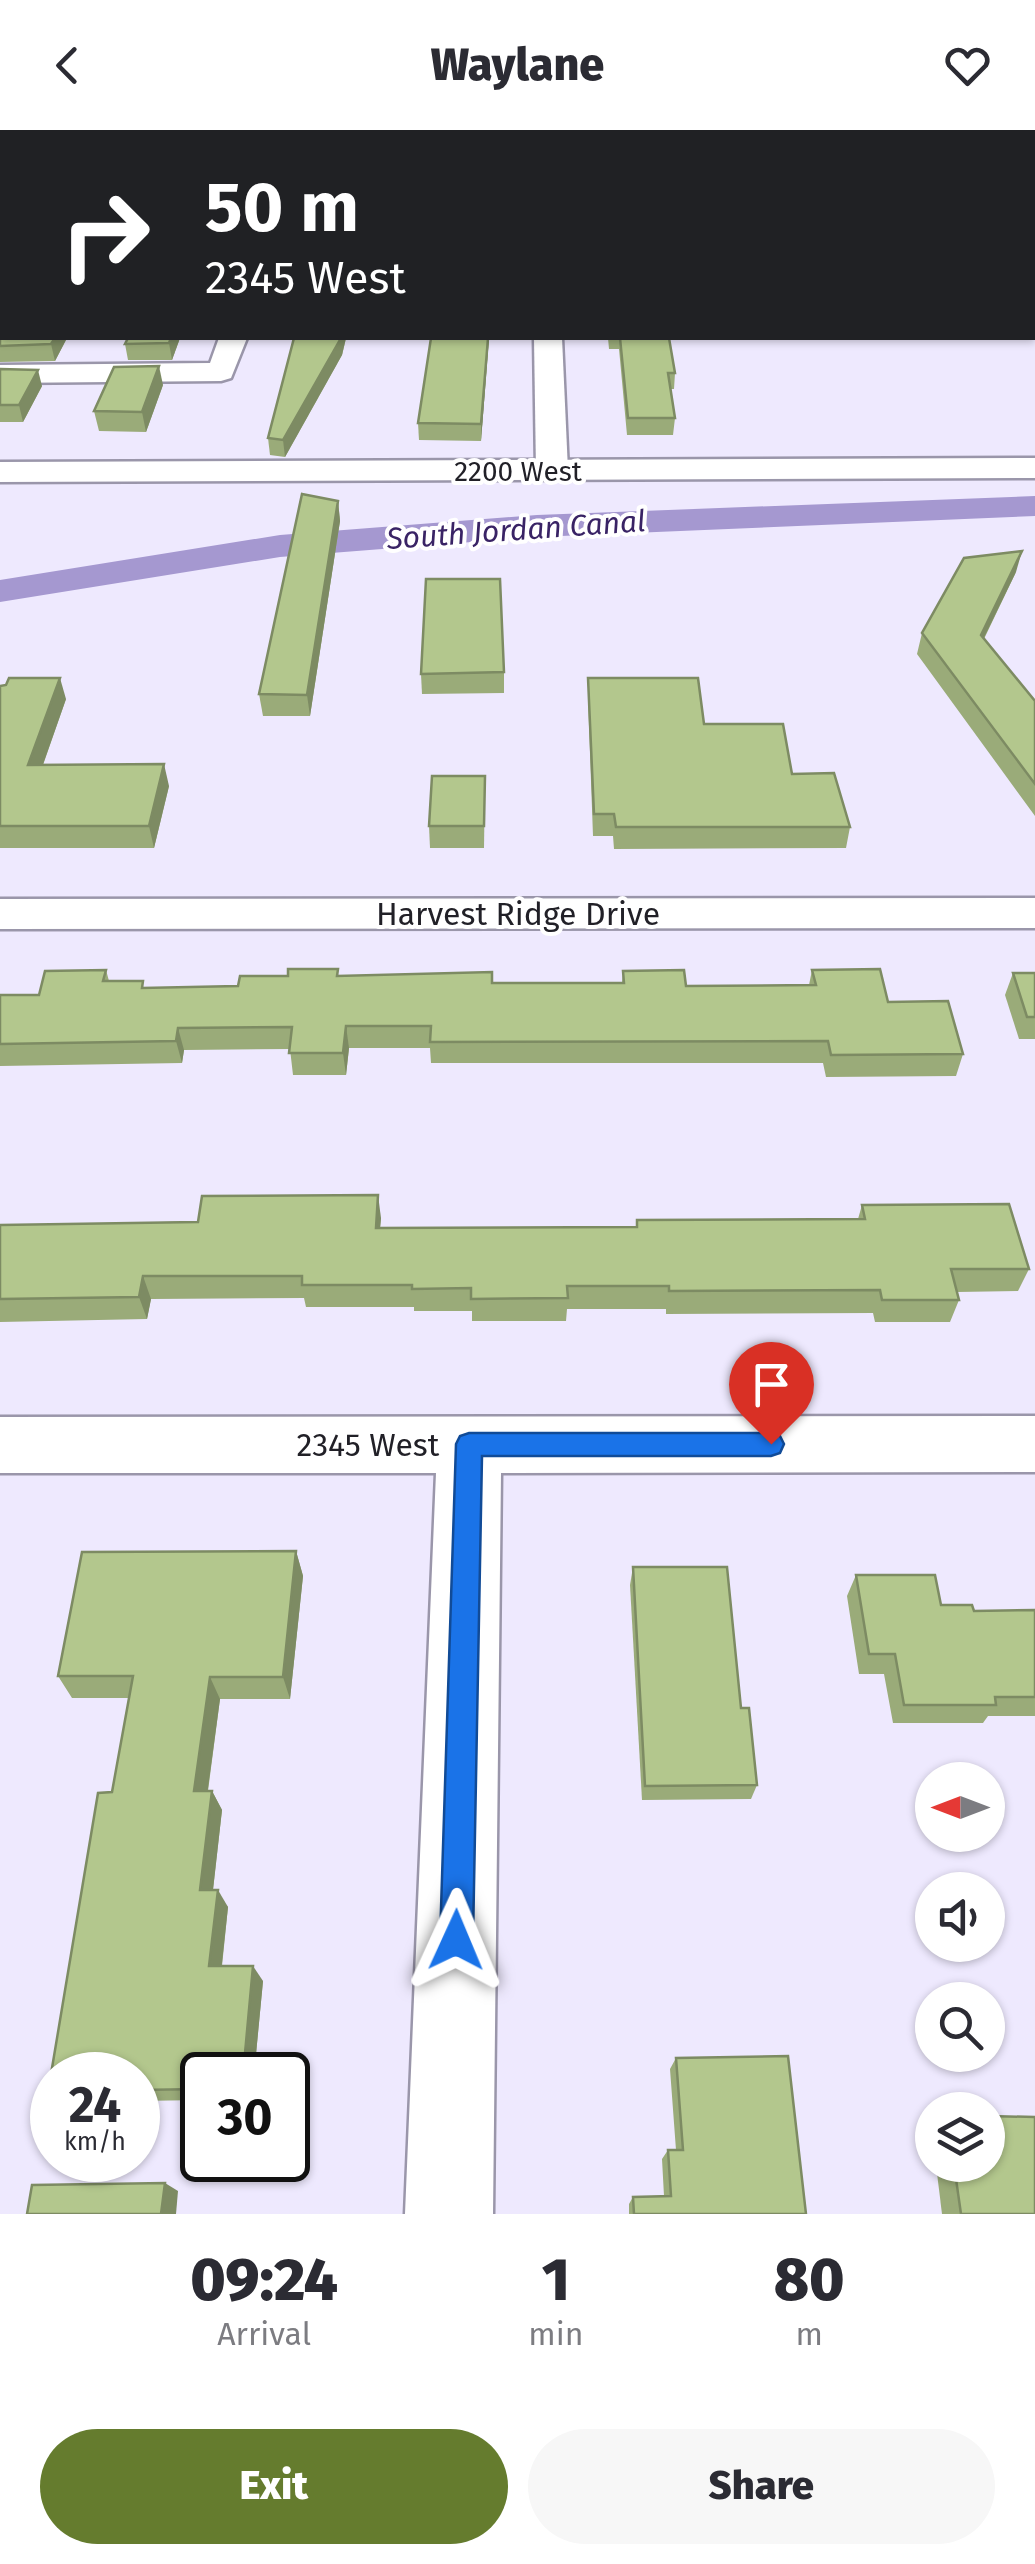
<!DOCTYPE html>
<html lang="en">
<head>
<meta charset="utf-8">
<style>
  :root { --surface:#fff; --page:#f7f7f7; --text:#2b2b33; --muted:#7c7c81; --accent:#657c2e }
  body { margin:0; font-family:"Fira Sans",sans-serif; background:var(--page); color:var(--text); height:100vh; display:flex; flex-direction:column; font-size:38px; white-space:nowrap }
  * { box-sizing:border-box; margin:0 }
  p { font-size:32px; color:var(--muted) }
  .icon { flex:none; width:55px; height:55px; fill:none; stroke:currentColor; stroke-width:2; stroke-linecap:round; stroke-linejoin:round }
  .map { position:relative; height:2084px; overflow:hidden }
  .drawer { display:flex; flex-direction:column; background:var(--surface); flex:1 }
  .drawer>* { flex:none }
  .guide { position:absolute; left:0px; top:0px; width:1035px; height:210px; box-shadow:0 2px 8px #0004; background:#202124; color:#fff; overflow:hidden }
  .needle { width:65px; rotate:270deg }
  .buttons { position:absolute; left:915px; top:1632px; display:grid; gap:20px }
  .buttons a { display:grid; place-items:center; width:90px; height:90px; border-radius:50%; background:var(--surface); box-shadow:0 2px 8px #0004; font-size:50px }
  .speed { position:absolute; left:30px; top:1922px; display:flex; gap:20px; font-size:50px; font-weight:700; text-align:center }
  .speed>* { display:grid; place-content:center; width:130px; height:130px; border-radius:50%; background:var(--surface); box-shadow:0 2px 8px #0004; line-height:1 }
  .speed small { font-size:25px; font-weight:400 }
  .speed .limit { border:5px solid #111; border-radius:15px; background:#fff; color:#111 }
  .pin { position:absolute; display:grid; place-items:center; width:85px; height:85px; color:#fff; margin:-102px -42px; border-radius:50% 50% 50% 0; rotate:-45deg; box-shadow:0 0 10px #0007 }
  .pin .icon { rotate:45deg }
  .me { position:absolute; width:110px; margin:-55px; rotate:1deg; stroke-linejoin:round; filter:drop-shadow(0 0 8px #0008) }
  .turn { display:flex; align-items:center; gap:35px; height:210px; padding:0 40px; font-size:45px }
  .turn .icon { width:130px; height:130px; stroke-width:2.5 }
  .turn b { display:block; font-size:70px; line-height:85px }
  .eta { display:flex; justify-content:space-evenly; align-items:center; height:170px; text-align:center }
  .eta b { font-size:60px; font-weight:800; line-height:70px }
  .cta { display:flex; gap:20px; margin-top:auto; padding:20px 40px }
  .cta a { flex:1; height:115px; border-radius:60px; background:var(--accent); color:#fff; font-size:40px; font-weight:800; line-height:115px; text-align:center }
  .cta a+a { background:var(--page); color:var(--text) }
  header { display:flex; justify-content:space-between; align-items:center; height:130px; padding:0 40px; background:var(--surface); font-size:45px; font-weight:800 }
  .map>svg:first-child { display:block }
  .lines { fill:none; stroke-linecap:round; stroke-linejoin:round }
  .canal { fill:#a598d0; fill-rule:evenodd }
  .minor-casing { stroke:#9a96aa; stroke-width:5 }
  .tertiary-casing { stroke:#9a96aa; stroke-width:5 }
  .minor { fill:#fff; fill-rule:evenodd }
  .tertiary { fill:#fff; fill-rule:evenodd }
  .wall { fill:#9aab79 }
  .shaded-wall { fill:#7d8b63 }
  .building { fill:#b3c78d; stroke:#7d8b63; stroke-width:2.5 }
  .route { fill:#1a73e8; stroke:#114b97; stroke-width:2.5 }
  .labels { text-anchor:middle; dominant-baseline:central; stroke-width:8; stroke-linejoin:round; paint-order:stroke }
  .far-street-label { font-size:28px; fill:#212027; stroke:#fff }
  .far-water-label { font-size:30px; font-style:italic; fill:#392365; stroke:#fff }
  .street-label { font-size:32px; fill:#212027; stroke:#fff }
</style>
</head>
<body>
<header><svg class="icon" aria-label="back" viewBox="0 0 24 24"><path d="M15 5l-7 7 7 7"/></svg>Waylane<svg class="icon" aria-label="heart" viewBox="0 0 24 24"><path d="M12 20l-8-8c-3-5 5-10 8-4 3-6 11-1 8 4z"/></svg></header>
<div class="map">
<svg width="1035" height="2084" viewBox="0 0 1035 2084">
  <rect width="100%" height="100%" fill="#eee9fe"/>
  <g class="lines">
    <path class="canal" d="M 1035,366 L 1035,386 L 537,407 L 280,427 L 0,472 L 0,450 L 280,405 L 537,385 Z"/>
    <defs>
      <g id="minor">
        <path d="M 530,0 L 552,0 L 552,2 L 531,2 Z"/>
        <path d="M 219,208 L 247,208 L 231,248 L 221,251 L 0,253 L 0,235 L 210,233 Z"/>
        <path d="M 534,208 L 562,208 L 568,341 L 563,348 L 541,348 L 536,341 Z"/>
        <path d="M 1035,768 L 1035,798 L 0,799 L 0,769 Z"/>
        <path d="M 1035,1286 L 1035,1342 L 501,1343 L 493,2084 L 405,2084 L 436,1343 L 0,1343 L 0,1287 Z"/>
      </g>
      <path id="tertiary" d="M 1035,328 L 1035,348 L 0,352 L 0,332 Z"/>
    </defs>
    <use href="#minor" class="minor-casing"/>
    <use href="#tertiary" class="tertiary-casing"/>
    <use href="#minor" class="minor"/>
    <use href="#tertiary" class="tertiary"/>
  </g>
  <g class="wall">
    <path d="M 822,0 L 1035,0 L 1035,59 L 1032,58 L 1032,2 L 823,2 Z"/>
    <path d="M 1032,78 L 1035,78 L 1035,209 L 1032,203 Z"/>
    <path d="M 0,160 L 67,208 L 55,231 L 0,232 Z"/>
    <path d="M 180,208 L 172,230 L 128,230 L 125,214 Z"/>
    <path d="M 294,208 L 346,208 L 342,225 L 285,327 L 270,325 L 268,308 Z"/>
    <path d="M 431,208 L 489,208 L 481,311 L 419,310 L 418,293 Z"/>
    <path d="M 608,208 L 669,208 L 675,243 L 674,259 L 670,259 L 675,288 L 673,305 L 627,305 L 619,219 L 609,219 Z"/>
    <path d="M 0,239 L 42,256 L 23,292 L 0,292 Z"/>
    <path d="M 163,255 L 146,302 L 99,301 L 94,281 Z"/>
    <path d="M 338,371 L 340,391 L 310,586 L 263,586 L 259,564 Z"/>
    <path d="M 1016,442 L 984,509 L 1035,571 L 1035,686 L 917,524 L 922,503 Z"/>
    <path d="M 504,542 L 504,563 L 422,564 L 421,544 Z"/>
    <path d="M 588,548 L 704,594 L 792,644 L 850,697 L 846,718 L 614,719 L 613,706 L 593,706 L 588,569 Z"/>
    <path d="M 0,556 L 66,569 L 43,635 L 169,656 L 154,718 L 0,718 Z"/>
    <path d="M 485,646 L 484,718 L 430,718 L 429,696 Z"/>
    <path d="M 106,840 L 109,851 L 145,858 L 238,856 L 339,846 L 493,853 L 622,853 L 623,841 L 686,856 L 809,855 L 812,840 L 888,872 L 963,924 L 956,946 L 826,947 L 823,933 L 431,933 L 430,918 L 349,918 L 346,945 L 293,945 L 290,919 L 184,920 L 182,933 L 0,936 L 0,865 L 39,865 Z"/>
    <path d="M 1013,843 L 1035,843 L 1035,909 L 1019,909 L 1005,865 Z"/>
    <path d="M 862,1075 L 1029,1139 L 1018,1161 L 957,1162 L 959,1170 L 950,1192 L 875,1192 L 873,1183 L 666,1184 L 666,1179 L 567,1179 L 566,1191 L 472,1191 L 472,1181 L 414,1181 L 414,1177 L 306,1177 L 304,1168 L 151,1169 L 147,1189 L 0,1192 L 0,1095 L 381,1088 L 380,1098 L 636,1097 L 637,1090 L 858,1089 Z"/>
    <path d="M 296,1421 L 303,1446 L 290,1569 L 220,1569 L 208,1661 L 212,1661 L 222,1680 L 213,1760 L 228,1777 L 222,1836 L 263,1851 L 254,1945 L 202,1945 L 202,1970 L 138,1971 L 138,1945 L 52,1945 L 52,1965 L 48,1962 L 112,1662 L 129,1568 L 72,1568 L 58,1546 Z"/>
    <path d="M 633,1437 L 741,1578 L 757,1655 L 751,1669 L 642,1670 L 630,1455 Z"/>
    <path d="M 856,1445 L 941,1475 L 974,1481 L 1035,1480 L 1035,1586 L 988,1586 L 983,1593 L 893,1593 L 884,1544 L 859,1544 L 847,1466 Z"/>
    <path d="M 676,1928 L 806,2084 L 629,2084 L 629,2074 L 633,2067 L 664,2066 L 662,2029 L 668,2020 L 676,2020 L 670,1939 Z"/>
    <path d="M 936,2035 L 988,2035 L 1035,2084 L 942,2084 Z"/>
  </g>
  <g class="shaded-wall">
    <path d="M 341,0 L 363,0 L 359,2 L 339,2 Z"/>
    <path d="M 632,0 L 678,0 L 666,2 L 632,2 Z"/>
    <path d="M 2,58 L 2,75 L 0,76 L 0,60 Z"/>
    <path d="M 55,208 L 67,208 L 55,231 L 51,214 Z"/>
    <path d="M 171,208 L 180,208 L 172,230 L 169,213 Z"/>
    <path d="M 341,208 L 346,208 L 342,225 L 285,327 L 283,310 Z"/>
    <path d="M 488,208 L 489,208 L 481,311 L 481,294 Z"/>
    <path d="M 159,236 L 163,255 L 146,302 L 142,282 Z"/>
    <path d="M 38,240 L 42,256 L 23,292 L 19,275 Z"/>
    <path d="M 338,371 L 340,391 L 310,586 L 307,565 Z"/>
    <path d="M 1022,421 L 1016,442 L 975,526 L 981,505 Z"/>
    <path d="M 60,548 L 66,569 L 35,657 L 28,635 Z"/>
    <path d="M 164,634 L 169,656 L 154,718 L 149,696 Z"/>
    <path d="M 346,896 L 349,918 L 346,945 L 343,923 Z"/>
    <path d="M 178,898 L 184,920 L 182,933 L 176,911 Z"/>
    <path d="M 378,1065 L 381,1088 L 378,1121 L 376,1098 Z"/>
    <path d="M 143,1146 L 151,1169 L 147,1189 L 139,1167 Z"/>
    <path d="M 296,1421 L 303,1446 L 290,1569 L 283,1547 Z"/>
    <path d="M 210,1547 L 220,1569 L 205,1680 L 194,1661 Z"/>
    <path d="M 212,1661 L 222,1680 L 211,1777 L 200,1760 Z"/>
    <path d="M 218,1760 L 228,1777 L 220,1851 L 209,1836 Z"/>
    <path d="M 253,1836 L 263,1851 L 254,1945 L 243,1945 Z"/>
    <path d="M 165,2053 L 178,2061 L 176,2084 L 161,2084 Z"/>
  </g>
  <g class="building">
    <path d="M 0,0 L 95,0 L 91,2 L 2,2 L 2,58 L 0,60 Z"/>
    <path d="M 98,0 L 341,0 L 339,1 L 341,2 L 97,2 Z"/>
    <rect x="590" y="0" width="43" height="2"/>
    <path d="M 830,0 L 878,0 L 877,2 L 831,2 Z"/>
    <path d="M 924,0 L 1035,0 L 1035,45 L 1032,44 L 1032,2 L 930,2 Z"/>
    <path d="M 1032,78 L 1035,78 L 1035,142 L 1032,141 Z"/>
    <path d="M 2,156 L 2,208 L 55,208 L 51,214 L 0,216 L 0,160 Z"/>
    <path d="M 1032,158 L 1035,158 L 1035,185 L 1032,179 Z"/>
    <path d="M 128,208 L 171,208 L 169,213 L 125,214 Z"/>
    <path d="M 294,208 L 341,208 L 283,310 L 268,308 Z"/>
    <path d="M 431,208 L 488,208 L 481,294 L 418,293 Z"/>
    <path d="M 620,208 L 669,208 L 675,243 L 668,243 L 675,288 L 628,288 Z"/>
    <path d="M 159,236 L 142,282 L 94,281 L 114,237 Z"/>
    <path d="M 0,239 L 38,240 L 19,275 L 0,275 Z"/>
    <path d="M 302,364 L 338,371 L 307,565 L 259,564 Z"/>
    <path d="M 1022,421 L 981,505 L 1035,571 L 1035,654 L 922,503 L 964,428 Z"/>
    <path d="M 426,449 L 500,449 L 504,542 L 421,544 Z"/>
    <path d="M 9,548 L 60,548 L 28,635 L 164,634 L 149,696 L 0,696 L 0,556 L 6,555 Z"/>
    <path d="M 588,548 L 698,548 L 704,594 L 783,594 L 792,644 L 834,643 L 850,697 L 616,697 L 614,684 L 594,684 Z"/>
    <path d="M 432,646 L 485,646 L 484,696 L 429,696 Z"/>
    <path d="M 288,839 L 338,839 L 337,846 L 492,842 L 492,853 L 624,853 L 623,841 L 684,840 L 686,856 L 816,855 L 812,840 L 880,839 L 888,872 L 948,871 L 963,924 L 831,925 L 828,911 L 430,912 L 431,896 L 346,896 L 343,923 L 289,923 L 292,897 L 178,898 L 176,911 L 0,914 L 0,865 L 39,865 L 45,841 L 106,840 L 103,851 L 143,851 L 142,858 L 238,856 L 240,846 L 288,846 Z"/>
    <path d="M 1013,843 L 1035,843 L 1035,887 L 1027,887 Z"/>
    <path d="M 378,1065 L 376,1098 L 637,1097 L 637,1090 L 865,1089 L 862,1075 L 1009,1074 L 1029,1139 L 951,1139 L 959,1170 L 882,1170 L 880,1160 L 669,1161 L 669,1156 L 567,1156 L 568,1168 L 471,1169 L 471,1158 L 412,1159 L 412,1155 L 302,1155 L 302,1146 L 143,1146 L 139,1167 L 0,1169 L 0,1095 L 198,1092 L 202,1066 Z"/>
    <path d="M 296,1421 L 283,1547 L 210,1547 L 194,1661 L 212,1661 L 200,1760 L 218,1760 L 209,1836 L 253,1836 L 243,1945 L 202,1945 L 202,1959 L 138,1960 L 138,1945 L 52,1945 L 52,1962 L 48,1962 L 98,1663 L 112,1662 L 133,1546 L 58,1546 L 82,1422 Z"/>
    <path d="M 633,1437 L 727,1437 L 741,1578 L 749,1578 L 757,1655 L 645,1656 Z"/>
    <path d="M 856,1445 L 935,1445 L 941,1475 L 972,1475 L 974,1481 L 1035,1480 L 1035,1567 L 995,1567 L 996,1575 L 904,1575 L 895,1524 L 869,1524 Z"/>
    <path d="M 788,1926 L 806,2084 L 634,2084 L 633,2067 L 671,2066 L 668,2020 L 683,2020 L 676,1928 Z"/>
    <path d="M 988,1986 L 1035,1987 L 1035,2084 L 961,2084 L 954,2035 L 988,2035 Z"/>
    <path d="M 165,2053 L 161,2084 L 27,2084 L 32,2055 Z"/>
  </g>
  <path class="route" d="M 469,1303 L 771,1303 L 780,1306 L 784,1314 L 780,1323 L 771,1326 L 482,1326 L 473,1810 L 468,1821 L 456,1826 L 445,1821 L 440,1810 L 456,1314 L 460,1306 Z"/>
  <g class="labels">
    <g class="far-street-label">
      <text x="518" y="341">2200 West</text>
    </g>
    <g class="far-water-label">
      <text transform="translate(516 400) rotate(-4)">South Jordan Canal</text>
    </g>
    <g class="street-label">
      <text x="518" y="784">Harvest Ridge Drive</text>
      <text x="368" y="1315">2345 West</text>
    </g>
  </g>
</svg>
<div class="buttons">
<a><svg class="needle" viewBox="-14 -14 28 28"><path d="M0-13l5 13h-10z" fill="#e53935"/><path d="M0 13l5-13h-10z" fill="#7c7c81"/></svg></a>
<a><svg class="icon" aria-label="sound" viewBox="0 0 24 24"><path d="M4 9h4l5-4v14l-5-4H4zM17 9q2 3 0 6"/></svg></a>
<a><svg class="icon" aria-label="search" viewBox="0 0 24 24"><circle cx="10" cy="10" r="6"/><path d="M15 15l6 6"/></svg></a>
<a><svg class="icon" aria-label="layers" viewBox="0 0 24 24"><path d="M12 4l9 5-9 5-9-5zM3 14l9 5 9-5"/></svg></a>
</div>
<div class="speed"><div>24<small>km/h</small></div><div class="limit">30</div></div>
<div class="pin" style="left:771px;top:1314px;background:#d93025"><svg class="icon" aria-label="arrive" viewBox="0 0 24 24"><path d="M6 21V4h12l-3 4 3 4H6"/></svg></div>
<svg class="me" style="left:456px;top:1810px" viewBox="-20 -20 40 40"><path d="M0-17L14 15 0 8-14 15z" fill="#1a73e8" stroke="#fff" stroke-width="4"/></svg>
<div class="guide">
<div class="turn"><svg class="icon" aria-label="right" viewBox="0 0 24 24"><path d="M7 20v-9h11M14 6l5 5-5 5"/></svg><div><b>50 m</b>2345 West</div></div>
</div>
</div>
<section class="drawer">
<div class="eta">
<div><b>09:24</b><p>Arrival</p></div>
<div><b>1</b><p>min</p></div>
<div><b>80</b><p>m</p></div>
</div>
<div class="cta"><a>Exit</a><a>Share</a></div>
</section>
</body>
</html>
